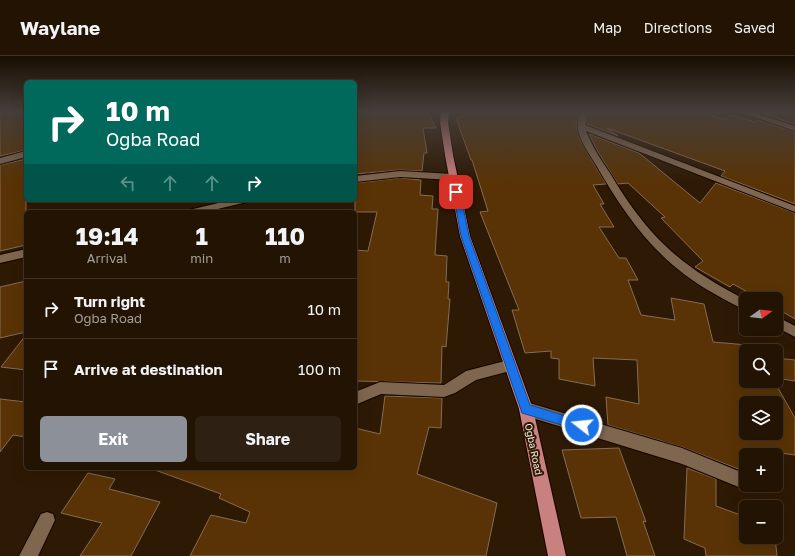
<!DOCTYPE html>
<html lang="en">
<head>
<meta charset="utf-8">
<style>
  :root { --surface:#221303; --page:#2e2012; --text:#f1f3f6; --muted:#a29e9a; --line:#3f3225; --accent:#8c9099 }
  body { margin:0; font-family:"Golos Text",sans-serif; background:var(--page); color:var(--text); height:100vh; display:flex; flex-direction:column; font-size:15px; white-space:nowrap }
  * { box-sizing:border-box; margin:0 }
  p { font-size:13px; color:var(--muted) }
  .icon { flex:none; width:22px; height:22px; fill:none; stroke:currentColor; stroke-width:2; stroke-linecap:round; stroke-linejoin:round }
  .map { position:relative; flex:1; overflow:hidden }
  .side { position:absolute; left:24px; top:154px; width:333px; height:260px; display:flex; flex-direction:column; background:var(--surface); border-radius:6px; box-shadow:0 4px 16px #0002,0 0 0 1px var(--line) }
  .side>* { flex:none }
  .hud { position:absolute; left:24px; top:24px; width:333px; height:122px; border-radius:6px; box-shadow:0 4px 16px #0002,0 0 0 1px var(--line); background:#00695c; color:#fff; overflow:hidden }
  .needle { width:26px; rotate:75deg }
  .buttons { position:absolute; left:739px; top:236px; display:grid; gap:8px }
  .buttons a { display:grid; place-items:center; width:44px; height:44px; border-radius:6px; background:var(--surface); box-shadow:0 4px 16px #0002,0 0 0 1px var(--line); font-size:20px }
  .pin { position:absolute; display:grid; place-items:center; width:34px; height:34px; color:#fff; margin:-17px; border-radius:8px; box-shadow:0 2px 6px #0006 }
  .me { position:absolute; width:44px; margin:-22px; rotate:286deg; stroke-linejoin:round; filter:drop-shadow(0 0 3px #0008) }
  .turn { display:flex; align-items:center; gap:14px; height:84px; padding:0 16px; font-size:18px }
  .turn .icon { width:52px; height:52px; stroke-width:2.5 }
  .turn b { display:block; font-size:28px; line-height:34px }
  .lanes { display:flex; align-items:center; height:38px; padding:0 16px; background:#0003; justify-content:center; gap:20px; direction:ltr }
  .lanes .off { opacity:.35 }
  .eta { display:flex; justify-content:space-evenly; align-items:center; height:68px; text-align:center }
  .eta b { font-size:24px; font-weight:700; line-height:28px }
  .primary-button { display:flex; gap:8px; margin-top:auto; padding:8px 16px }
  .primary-button a { flex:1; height:46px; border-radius:6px; background:var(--accent); color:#fff; font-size:16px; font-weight:700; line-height:46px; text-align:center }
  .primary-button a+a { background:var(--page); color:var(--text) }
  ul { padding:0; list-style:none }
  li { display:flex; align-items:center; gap:12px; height:60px; padding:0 16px; border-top:1px solid var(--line) }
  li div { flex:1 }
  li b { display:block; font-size:15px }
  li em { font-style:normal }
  header { display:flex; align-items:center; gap:24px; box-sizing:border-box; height:56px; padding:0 20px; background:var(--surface); border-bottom:1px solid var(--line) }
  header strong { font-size:19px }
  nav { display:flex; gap:22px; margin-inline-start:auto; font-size:14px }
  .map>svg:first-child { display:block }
  .building { fill:#593305; stroke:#856c55; fill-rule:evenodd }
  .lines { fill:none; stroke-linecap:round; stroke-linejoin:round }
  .minor-casing { stroke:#150400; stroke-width:2 }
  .major-casing { stroke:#150400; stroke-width:2 }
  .minor { fill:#7f664f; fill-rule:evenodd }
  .major { fill:#c9817f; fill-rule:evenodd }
  .route { fill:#1a73e8; stroke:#114b97 }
  .labels { text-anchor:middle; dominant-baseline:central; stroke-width:4; stroke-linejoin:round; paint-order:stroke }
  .street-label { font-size:10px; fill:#f5e7da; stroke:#2e1904 }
</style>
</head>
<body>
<header>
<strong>Waylane</strong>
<nav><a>Map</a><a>Directions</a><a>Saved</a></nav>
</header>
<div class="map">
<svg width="795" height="500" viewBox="0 0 795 500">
  <rect width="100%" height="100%" fill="#2e1904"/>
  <g class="building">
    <path d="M 0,56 L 26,56 L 26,94 L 0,100 Z"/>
    <path d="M 355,56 L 428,56 L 436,72 L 423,72 L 427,97 L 424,97 L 422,115 L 400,114 L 355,118 Z"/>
    <path d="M 461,56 L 579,56 L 576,70 L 580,84 L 606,128 L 593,129 L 604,148 L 600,148 L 614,171 L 599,171 L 619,202 L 626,202 L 638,224 L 628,224 L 641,259 L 675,264 L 671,242 L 704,248 L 713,286 L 748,289 L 751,295 L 746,295 L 746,325 L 774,325 L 795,362 L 795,399 L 765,395 L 765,399 L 746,399 L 746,416 L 682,391 L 608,369 L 606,341 L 639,348 L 637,304 L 593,302 L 595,330 L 559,323 L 559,303 L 551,302 L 551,295 L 525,297 L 512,254 L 519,254 L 480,156 L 488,155 L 472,104 L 471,104 L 456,62 L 463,61 ZM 746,347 L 776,347 L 776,377 L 746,377 Z"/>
    <path d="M 590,56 L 701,56 L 726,64 L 730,59 L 756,66 L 758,64 L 795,76 L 795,148 L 721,120 L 725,115 L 607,72 L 618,80 L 587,68 Z"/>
    <path d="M 766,56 L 795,56 L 795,68 L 763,58 Z"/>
    <path d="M 589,78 L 639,97 L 700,147 L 716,127 L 795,157 L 795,263 L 776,252 L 776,243 L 760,243 L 733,228 L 730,231 L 695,211 L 703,205 L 661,162 L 665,161 L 628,127 L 618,128 L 598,96 Z"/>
    <path d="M 26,103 L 26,189 L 0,195 L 0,109 Z"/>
    <path d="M 400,122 L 421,124 L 420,139 L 433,140 L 432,153 L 438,153 L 435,199 L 447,200 L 446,226 L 449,226 L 448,243 L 450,243 L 446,291 L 442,290 L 441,327 L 355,325 L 355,194 L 368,195 L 377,156 L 355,156 L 355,127 Z"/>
    <path d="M 26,225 L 26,276 L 0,282 L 0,231 Z"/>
    <path d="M 26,279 L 26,314 L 1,311 Z"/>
    <path d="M 776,302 L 795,304 L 795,325 L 776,322 Z"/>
    <path d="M 385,340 L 442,342 L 441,372 L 429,371 L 417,418 L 497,447 L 486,500 L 190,500 L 211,459 L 246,467 L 250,456 L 219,442 L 221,438 L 155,414 L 155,412 L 355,412 L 355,372 L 380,378 Z"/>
    <path d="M 0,343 L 26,346 L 26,381 L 13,379 L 0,396 Z"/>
    <path d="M 619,392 L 646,466 L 643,465 L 655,500 L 627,500 L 616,461 L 581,462 L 562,394 Z"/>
    <path d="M 687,412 L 716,423 L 716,450 L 746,461 L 746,481 L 775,481 L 777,500 L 706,500 L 705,492 L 684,483 Z"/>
    <path d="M 88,417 L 115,423 L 109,433 L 160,446 L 131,500 L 80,500 L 102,467 L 61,457 Z"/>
  </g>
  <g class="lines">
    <defs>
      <g id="minor">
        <path d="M 581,56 L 589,56 L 585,69 L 795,150 L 795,156 L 586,75 C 592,90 601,104 610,117 C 648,181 680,210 746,244 L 746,254 C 735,250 724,243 713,237 C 658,206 627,163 596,109 C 586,92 571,75 581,56 Z"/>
        <path d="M 740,56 L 751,56 L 795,70 L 795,75 Z"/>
        <path d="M 26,95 L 26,101 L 0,108 L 0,102 Z"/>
        <path d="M 400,115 L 453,118 L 458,121 L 453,124 L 400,121 L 355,126 L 355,120 Z"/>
        <path d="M 231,144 L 249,144 L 247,146 L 205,156 L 187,156 L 189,154 Z"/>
        <path d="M 26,193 L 26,201 L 0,207 L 0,199 Z"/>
        <path d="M 776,260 L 795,270 L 795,281 L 776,271 Z"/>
        <path d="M 509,304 L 514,306 L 516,310 L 514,314 L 476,324 L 455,337 L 444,341 L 381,338 L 355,349 L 355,336 L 380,326 L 444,329 L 466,315 Z"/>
        <path d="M 526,346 L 682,392 L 746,418 L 746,429 L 753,429 L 752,432 L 746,434 L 682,408 L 526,360 L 521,358 L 519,353 L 521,348 Z"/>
        <path d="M 47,456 L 53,458 L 55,464 L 38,500 L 19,500 L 41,458 Z"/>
      </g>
      <path id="major" d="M 441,56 L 449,56 L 448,66 L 453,99 L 470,180 L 533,353 L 566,500 L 548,500 L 519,353 L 460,180 L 445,99 L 440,66 Z"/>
    </defs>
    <use href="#minor" class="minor-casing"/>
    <use href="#major" class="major-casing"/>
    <use href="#minor" class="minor"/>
    <use href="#major" class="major"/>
  </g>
  <linearGradient id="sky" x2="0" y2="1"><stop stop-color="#190e02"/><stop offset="0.44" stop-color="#463e3a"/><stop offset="1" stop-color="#463e3a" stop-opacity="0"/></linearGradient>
  <rect width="795" height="126" fill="url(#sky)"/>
  <path class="route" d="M 454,134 L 456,134 L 460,136 L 469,180 L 530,349 L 586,366 L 588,369 L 586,373 L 582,375 L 522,357 L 461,180 L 453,136 Z"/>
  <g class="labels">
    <g class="street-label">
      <text transform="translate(534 393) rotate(78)">Ogba Road</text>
    </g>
  </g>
</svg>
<div class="buttons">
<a><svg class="needle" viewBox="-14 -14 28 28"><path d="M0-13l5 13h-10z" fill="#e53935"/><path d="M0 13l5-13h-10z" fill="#a29e9a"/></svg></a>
<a><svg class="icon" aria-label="search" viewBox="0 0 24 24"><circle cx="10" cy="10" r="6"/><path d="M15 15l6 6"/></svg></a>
<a><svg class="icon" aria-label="layers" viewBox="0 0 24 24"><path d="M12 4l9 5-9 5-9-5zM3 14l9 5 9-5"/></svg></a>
<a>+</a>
<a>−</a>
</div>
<div class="pin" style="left:456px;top:136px;background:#d93025"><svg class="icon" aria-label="arrive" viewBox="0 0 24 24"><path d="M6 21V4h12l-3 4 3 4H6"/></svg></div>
<svg class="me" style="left:582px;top:369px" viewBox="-20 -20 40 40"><circle r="17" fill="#1a73e8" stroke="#fff" stroke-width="3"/><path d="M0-11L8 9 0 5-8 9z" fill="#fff"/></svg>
<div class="hud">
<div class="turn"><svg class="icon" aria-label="right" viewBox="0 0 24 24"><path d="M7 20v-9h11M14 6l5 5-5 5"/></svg><div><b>10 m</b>Ogba Road</div></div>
<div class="lanes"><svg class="icon off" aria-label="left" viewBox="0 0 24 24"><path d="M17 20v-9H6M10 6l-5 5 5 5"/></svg><svg class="icon off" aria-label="ahead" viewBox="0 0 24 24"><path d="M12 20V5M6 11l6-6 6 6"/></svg><svg class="icon off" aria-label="ahead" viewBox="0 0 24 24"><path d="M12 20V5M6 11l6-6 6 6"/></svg><svg class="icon" aria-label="right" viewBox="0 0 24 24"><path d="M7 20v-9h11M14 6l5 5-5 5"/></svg></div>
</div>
<section class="side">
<div class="eta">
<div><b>19:14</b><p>Arrival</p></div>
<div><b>1</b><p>min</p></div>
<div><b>110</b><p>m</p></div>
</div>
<ul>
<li><svg class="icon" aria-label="right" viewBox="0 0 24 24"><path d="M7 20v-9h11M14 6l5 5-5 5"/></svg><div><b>Turn right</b><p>Ogba Road</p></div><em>10 m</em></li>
<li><svg class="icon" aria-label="arrive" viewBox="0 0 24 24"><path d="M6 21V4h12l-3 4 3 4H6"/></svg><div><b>Arrive at destination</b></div><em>100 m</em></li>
</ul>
<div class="primary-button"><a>Exit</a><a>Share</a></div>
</section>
</div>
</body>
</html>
